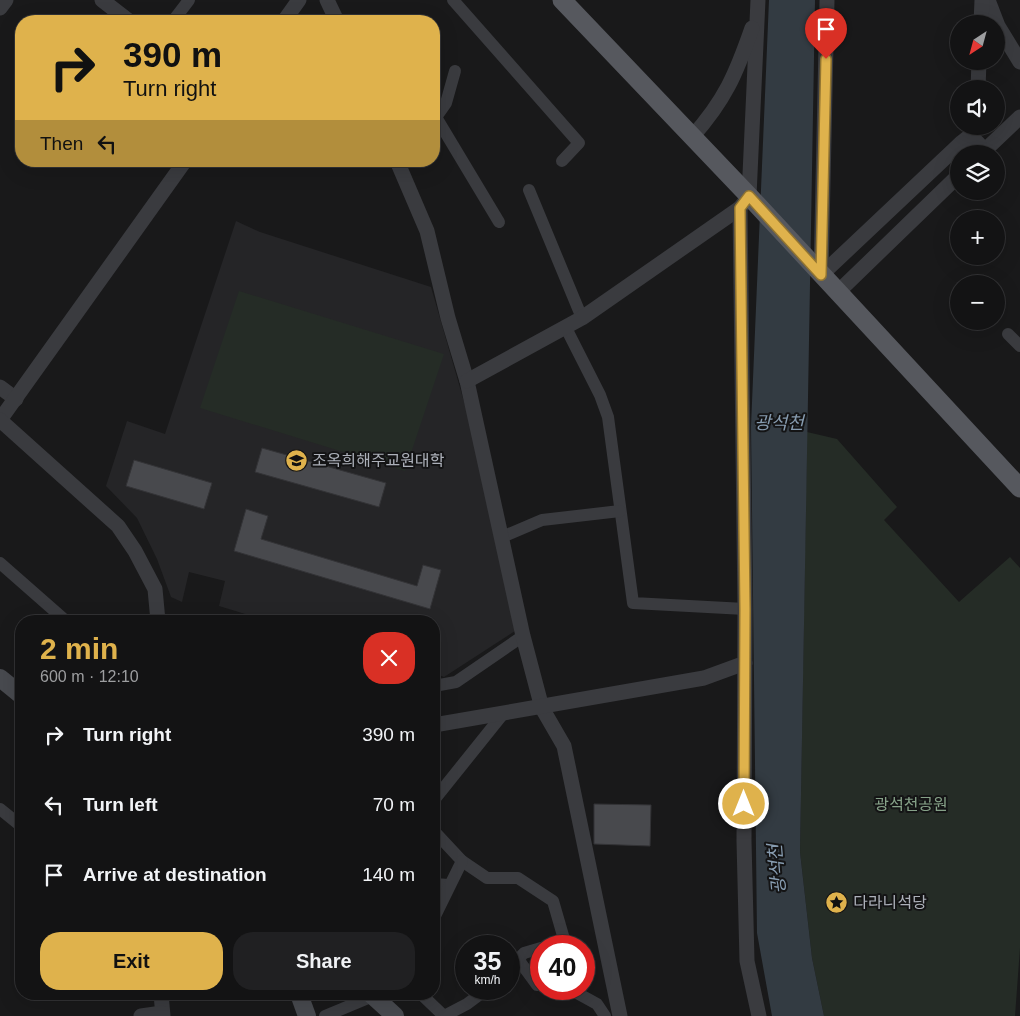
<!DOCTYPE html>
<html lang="en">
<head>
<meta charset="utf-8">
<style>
  :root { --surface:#131314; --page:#202022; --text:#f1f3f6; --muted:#9d9ea0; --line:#323234; --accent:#dfb24c }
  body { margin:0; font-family:Arial,"Noto Sans KR",sans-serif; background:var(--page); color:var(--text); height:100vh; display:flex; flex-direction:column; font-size:19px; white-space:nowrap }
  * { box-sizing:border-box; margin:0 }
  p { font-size:16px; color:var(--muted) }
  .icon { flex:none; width:28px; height:28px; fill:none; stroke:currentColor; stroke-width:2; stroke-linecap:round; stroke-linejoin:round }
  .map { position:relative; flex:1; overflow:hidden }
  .details { position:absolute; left:15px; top:615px; width:425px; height:385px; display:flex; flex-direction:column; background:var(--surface); border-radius:20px; box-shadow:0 5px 20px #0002,0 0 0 1px var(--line) }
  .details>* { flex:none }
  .hud { position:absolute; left:15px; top:15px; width:425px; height:152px; border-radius:20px; box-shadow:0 5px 20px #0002,0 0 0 1px var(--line); background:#dfb24c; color:#111; overflow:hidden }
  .needle { width:32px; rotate:216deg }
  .controls { position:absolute; left:950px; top:15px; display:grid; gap:10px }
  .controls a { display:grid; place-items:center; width:55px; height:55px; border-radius:50%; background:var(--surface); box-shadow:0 5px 20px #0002,0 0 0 1px var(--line); font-size:25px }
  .speed { position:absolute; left:455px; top:935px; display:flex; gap:10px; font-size:25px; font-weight:700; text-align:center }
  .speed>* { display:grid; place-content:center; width:65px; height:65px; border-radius:50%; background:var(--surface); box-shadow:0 5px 20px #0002,0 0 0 1px var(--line); line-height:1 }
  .speed small { font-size:12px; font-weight:400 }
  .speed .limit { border:8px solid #d22; background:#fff; color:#111 }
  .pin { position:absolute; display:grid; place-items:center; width:42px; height:42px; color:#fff; margin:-51px -21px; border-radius:50% 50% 50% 0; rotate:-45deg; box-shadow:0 0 5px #0007 }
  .pin .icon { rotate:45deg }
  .me { position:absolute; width:55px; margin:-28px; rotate:0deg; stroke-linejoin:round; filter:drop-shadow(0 0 4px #0008) }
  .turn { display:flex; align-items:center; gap:18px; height:105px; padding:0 25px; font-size:22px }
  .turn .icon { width:65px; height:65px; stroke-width:2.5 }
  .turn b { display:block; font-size:35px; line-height:42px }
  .then { display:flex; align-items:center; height:48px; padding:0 25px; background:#0003; gap:10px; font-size:19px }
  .round { display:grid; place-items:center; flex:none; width:52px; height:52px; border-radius:20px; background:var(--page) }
  .headline { display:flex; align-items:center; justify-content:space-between; height:85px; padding:0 25px }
  h1 { font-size:30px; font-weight:700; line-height:38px; color:var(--accent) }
  .button { display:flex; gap:10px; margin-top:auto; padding:10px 25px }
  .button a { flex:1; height:58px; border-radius:20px; background:var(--accent); color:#111; font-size:20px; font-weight:700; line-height:58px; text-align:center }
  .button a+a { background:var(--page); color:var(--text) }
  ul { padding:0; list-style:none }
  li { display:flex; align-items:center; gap:15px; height:70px; padding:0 25px }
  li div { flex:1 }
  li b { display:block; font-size:19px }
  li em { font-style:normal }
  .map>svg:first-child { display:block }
  .built { fill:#252527 }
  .green { fill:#252c26 }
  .water { fill:#333b42 }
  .building { fill:#48494d; stroke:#333336 }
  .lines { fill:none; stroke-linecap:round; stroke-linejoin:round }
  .minor { stroke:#3a3b3f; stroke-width:12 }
  .tertiary { stroke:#3a3b3f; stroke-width:15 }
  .secondary { stroke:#484a4f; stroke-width:18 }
  .primary { stroke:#56585e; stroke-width:19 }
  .route-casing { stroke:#917431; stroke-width:12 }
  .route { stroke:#dfb24c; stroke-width:9 }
  .labels { text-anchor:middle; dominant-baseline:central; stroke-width:4; stroke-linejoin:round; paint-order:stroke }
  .poi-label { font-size:16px; fill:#acb0b9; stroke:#141415; text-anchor:start }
  .park-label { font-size:16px; fill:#86a188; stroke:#141415 }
  .water-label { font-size:18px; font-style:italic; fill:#879cb0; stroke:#141415 }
</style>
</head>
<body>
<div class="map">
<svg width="1020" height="1016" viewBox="0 0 1020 1016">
  <rect width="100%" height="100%" fill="#19191a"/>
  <path class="built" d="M 236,221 L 260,232 L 431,287 L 471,426 L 515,631 L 444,677 L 434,673 L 434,621 L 268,621 L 219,606 L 225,581 L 189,572 L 182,602 L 171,597 L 157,559 L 137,518 L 106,486 L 127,421 L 165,434 Z"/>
  <g class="green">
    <path d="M 239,291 L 444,354 L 405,471 L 200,408 Z"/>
    <path d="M 807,432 L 837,439 L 897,507 L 884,520 L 959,602 L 1010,557 L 1020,568 L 1020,948 L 1015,1016 L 824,1016 L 812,958 L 800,852 Z"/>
  </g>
  <path class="water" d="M 769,0 L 815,0 L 800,852 L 812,958 L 824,1016 L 772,1016 L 757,933 L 751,426 Z"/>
  <g class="building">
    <path d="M 262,448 L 386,483 L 379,507 L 255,472 Z"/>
    <path d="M 134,460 L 212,483 L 204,509 L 126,486 Z"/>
    <path d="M 246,509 L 268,516 L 261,539 L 417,586 L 423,565 L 441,570 L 430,609 L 234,551 Z"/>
    <path d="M 594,804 L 651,805 L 650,846 L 594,844 Z"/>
  </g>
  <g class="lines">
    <g class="minor">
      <path d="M 453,0 L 579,143 L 562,161"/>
      <path d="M 173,21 L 189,0"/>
      <path d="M 436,117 L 499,222"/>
      <path d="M 434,120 L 446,103 L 455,71"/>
      <path d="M 529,190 L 582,318"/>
      <path d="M 566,328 L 600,395 L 608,417 L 633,603 L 745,609"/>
      <path d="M 1008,334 L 1020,346"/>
      <path d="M 502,537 L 542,520 L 620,511"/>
      <path d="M 0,563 L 66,621"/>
      <path d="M 434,686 L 456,682 L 523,636"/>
      <path d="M 434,800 L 503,714"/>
      <path d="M 0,809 L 21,826"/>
      <path d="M 434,831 L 462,861 L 487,878 L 518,878 L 553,901 L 566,946"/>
      <path d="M 434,884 L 449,885"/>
      <path d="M 434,918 L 462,861"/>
      <path d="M 548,946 L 565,942"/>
      <path d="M 518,959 L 537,985 L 541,984"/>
      <path d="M 509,969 L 524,953 L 541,948"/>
      <path d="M 576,989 L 577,993 L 597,1004 L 605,1016"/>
      <path d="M 421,994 L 444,1016"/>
      <path d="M 325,1016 L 373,996"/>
      <path d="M 444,1016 L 467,1004 L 487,989"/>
    </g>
    <g class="tertiary">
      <path d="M 102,0 L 129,21"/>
      <path d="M 327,0 L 337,21"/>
      <path d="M 758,0 L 749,196 L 740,208 L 745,609 L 744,841 L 747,961 L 759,1016"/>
      <path d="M 988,0 L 998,26 L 1020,62"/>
      <path d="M 0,8 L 6,0"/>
      <path d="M 284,21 L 299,0"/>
      <path d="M 981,24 L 982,0"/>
      <path d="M 978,89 L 979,61"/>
      <path d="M 692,137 C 725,100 736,74 752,28"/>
      <path d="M 981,154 L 1020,117"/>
      <path d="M 397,161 L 427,231 L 448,318 L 467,381 L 523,636 L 542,708 L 564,746 L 620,1016"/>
      <path d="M 821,275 L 827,0"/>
      <path d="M 821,275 L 962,142 L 967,138 L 974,139 L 979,144 L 978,154"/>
      <path d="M 837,293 L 959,175"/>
      <path d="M 467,381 L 582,318 L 740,208"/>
      <path d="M 0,387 L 16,399"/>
      <path d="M 0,420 L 185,161"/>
      <path d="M 0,420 L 118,526 L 135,551 L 155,589 L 158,621"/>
      <path d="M 434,725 L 704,678 L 745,663"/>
      <path d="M 161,994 L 163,1016"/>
      <path d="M 141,1016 L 162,1013"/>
    </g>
    <g class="secondary">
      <path d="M 0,678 L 21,695"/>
      <path d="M 299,994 L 307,1016"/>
      <path d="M 371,994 L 395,1016"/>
    </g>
    <path class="primary" d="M 562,0 L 749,196 L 1020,488"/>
  </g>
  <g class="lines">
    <defs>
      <path id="route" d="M 744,804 L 745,609 L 740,208 L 749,196 L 821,275 L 826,59"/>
    </defs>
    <use href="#route" class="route-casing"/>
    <use href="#route" class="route"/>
  </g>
  <defs>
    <symbol id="university-disc" viewBox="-11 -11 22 22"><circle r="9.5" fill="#dfb24c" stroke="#141415"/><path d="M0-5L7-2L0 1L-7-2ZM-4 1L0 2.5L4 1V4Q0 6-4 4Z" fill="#111"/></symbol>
    <symbol id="sight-disc" viewBox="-11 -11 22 22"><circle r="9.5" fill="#dfb24c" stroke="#141415"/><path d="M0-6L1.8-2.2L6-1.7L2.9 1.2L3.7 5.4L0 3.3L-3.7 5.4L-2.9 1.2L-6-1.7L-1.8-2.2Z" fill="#111"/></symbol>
  </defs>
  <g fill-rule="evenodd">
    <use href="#university-disc" x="284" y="448" width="25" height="25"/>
    <use href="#sight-disc" x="824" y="890" width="25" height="25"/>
  </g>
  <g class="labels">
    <g class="poi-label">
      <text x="312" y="460">조옥희해주교원대학</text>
      <text x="853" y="902">다라니석당</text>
    </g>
    <g class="park-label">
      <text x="911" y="804">광석천공원</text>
    </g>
    <g class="water-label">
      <text x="779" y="423">광석천</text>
      <text transform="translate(777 869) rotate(-95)">광석천</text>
    </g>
  </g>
</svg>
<div class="controls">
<a><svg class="needle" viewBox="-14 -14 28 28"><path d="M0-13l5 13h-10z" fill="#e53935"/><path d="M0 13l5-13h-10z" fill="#9d9ea0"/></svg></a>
<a><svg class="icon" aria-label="sound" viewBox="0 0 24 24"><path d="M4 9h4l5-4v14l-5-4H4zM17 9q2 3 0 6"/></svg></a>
<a><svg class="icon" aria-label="layers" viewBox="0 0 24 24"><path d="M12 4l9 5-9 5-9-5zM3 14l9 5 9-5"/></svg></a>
<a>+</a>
<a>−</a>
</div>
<div class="speed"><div>35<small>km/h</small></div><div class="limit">40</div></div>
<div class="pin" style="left:826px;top:59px;background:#d93025"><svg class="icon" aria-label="arrive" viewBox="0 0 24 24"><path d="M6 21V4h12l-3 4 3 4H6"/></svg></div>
<svg class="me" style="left:744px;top:804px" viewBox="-20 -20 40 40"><circle r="17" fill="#dfb24c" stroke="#fff" stroke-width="3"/><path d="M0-11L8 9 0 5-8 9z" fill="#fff"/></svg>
<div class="hud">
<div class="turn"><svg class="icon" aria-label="right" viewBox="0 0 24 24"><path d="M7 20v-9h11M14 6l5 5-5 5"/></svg><div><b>390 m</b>Turn right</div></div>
<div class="then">Then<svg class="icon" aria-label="left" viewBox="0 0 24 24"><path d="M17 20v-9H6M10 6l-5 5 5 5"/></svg></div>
</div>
<section class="details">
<div class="headline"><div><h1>2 min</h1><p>600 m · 12:10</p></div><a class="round" style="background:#d93025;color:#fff"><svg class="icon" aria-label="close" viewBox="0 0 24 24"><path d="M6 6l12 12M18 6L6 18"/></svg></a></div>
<ul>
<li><svg class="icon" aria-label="right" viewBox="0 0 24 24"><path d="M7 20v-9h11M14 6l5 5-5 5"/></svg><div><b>Turn right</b></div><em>390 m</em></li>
<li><svg class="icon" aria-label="left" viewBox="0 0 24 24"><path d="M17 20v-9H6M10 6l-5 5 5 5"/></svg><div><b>Turn left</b></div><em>70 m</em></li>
<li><svg class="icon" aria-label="arrive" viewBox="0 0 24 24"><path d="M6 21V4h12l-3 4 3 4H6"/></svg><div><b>Arrive at destination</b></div><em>140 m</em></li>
</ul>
<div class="button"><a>Exit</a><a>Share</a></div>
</section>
</div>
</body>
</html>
